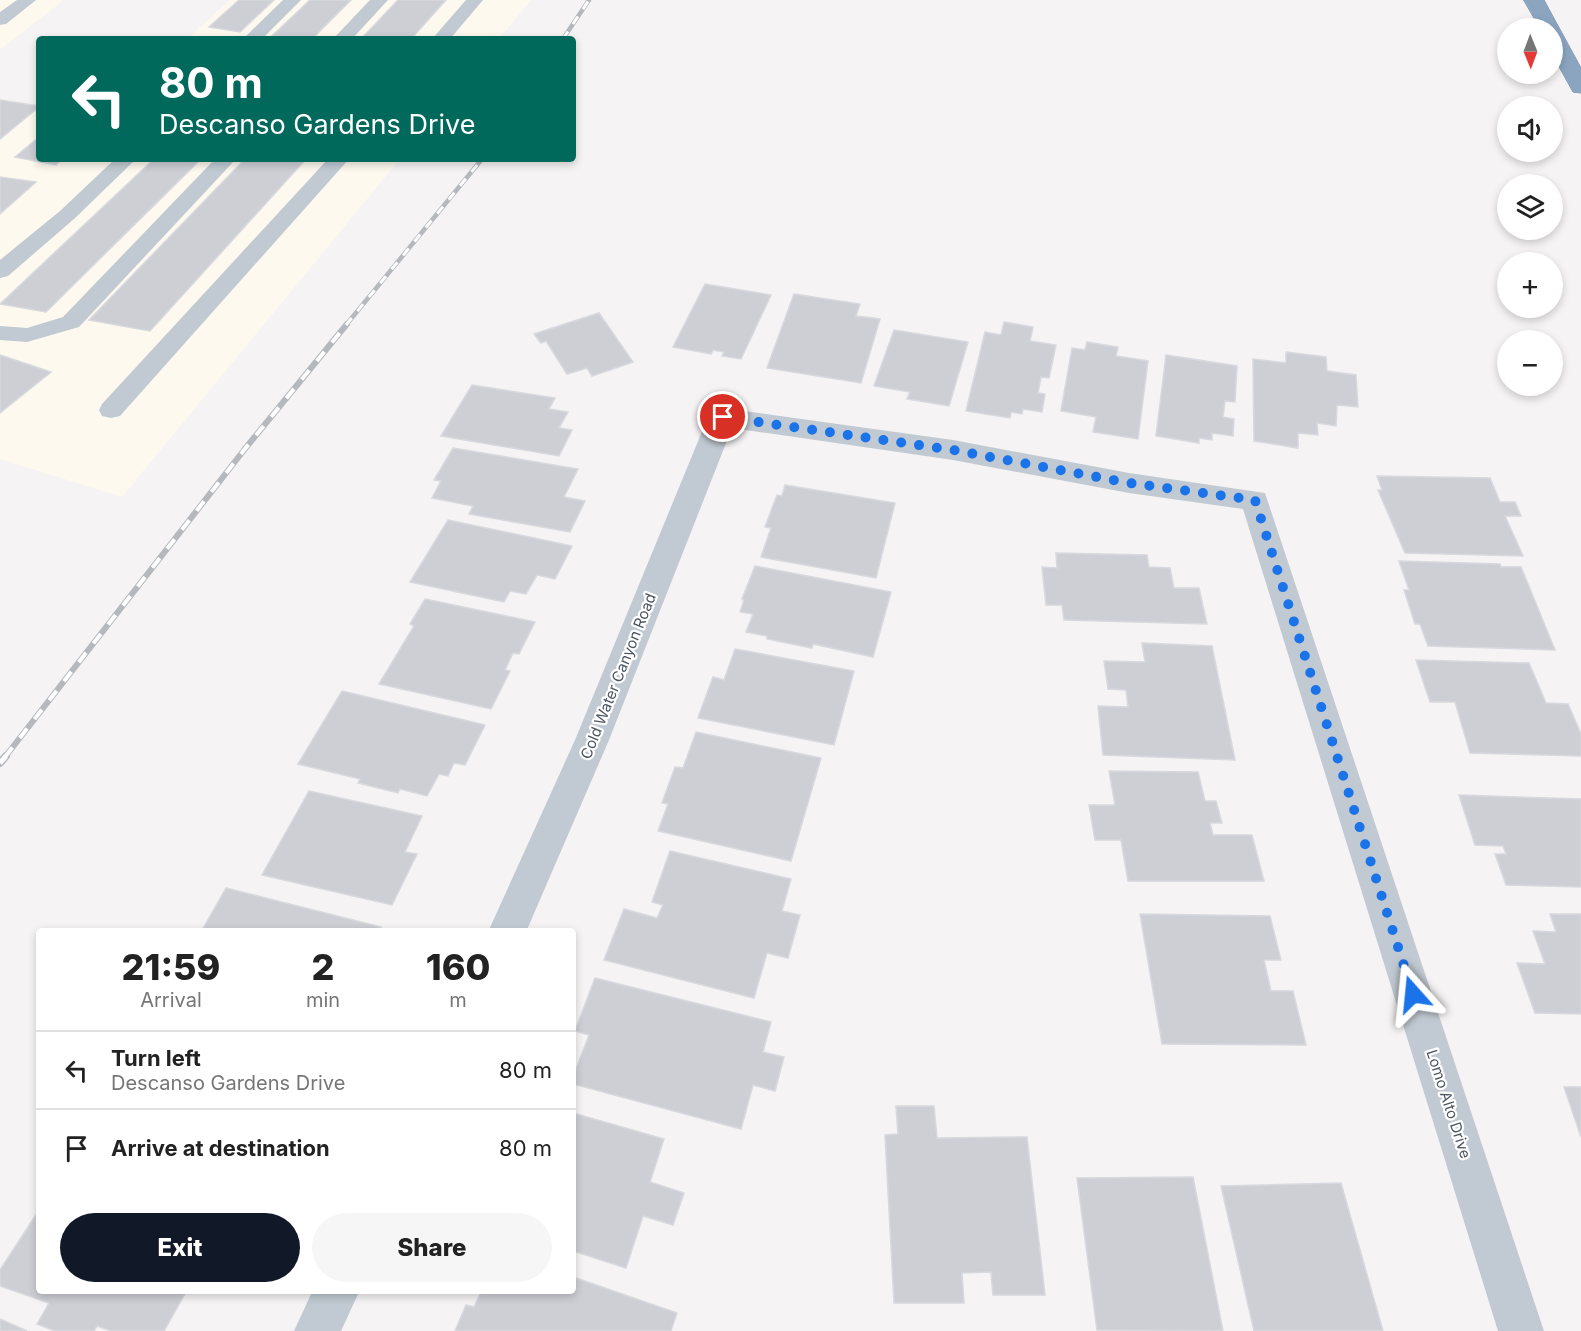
<!DOCTYPE html>
<html lang="en">
<head>
<meta charset="utf-8">
<style>
  :root { --surface:#fff; --page:#f6f6f6; --text:#222; --muted:#767676; --line:#e0e0e0; --accent:#111827 }
  body { margin:0; font-family:Inter,sans-serif; background:var(--page); color:var(--text); height:100vh; display:flex; flex-direction:column; font-size:22px; white-space:nowrap }
  * { box-sizing:border-box; margin:0 }
  p { font-size:20px; color:var(--muted) }
  .icon { flex:none; width:33px; height:33px; fill:none; stroke:currentColor; stroke-width:2; stroke-linecap:round; stroke-linejoin:round }
  .map { position:relative; flex:1; overflow:hidden }
  .details { position:absolute; left:36px; top:928px; width:540px; height:366px; display:flex; flex-direction:column; background:var(--surface); border-radius:6px; box-shadow:0 3px 9px #0003 }
  .details>* { flex:none }
  .hud { position:absolute; left:36px; top:36px; width:540px; height:126px; border-radius:6px; box-shadow:0 3px 9px #0003; background:#00695c; color:#fff; overflow:hidden }
  .needle { width:39px; rotate:179deg }
  .buttons { position:absolute; left:1497px; top:18px; display:grid; gap:12px }
  .buttons a { display:grid; place-items:center; width:66px; height:66px; border-radius:50%; background:var(--surface); box-shadow:0 3px 9px #0003; font-size:30px }
  .pin { position:absolute; display:grid; place-items:center; width:51px; height:51px; color:#fff; margin:-26px; border:3px solid #fff; border-radius:50%; box-shadow:0 2px 6px #0007 }
  .me { position:absolute; width:66px; margin:-33px; rotate:342deg; stroke-linejoin:round; filter:drop-shadow(0 0 4px #0008) }
  .turn { display:flex; align-items:center; gap:21px; height:126px; padding:0 24px; font-size:27px }
  .turn .icon { width:78px; height:78px; stroke-width:2.5 }
  .turn b { display:block; font-size:42px; line-height:51px }
  .eta { display:flex; justify-content:space-evenly; align-items:center; height:102px; text-align:center }
  .eta b { font-size:36px; font-weight:800; line-height:42px }
  .action { display:flex; gap:12px; margin-top:auto; padding:12px 24px }
  .action a { flex:1; height:69px; border-radius:36px; background:var(--accent); color:#fff; font-size:24px; font-weight:800; line-height:69px; text-align:center }
  .action a+a { background:var(--page); color:var(--text) }
  ul { padding:0; list-style:none }
  li { display:flex; align-items:center; gap:18px; height:78px; padding:0 24px; border-top:2px solid var(--line) }
  li div { flex:1 }
  li b { display:block; font-size:22px }
  li em { font-style:normal }
  .map>svg:first-child { display:block }
  .commercial { fill:#fdf9ef }
  .building { fill:#cdcfd5; stroke:#d7d9de; stroke-width:1.5 }
  .lines { fill:none; stroke-linecap:round; stroke-linejoin:round }
  .highway-casing { stroke:#7690ad; stroke-width:1 }
  .lane { fill:#c1cad2; fill-rule:evenodd }
  .street { fill:#c1cad2; fill-rule:evenodd }
  .highway { fill:#8ba5c1; fill-rule:evenodd }
  .rail-far2-casing { stroke:#b5b8bd; stroke-width:4.5 }
  .rail-far1-casing { stroke:#b5b8bd; stroke-width:6 }
  .rail-casing { stroke:#b5b8bd; stroke-width:8 }
  .rail-far2 { stroke:#fff; stroke-width:3; stroke-dasharray:9; stroke-linecap:butt }
  .rail-far1 { stroke:#fff; stroke-width:4; stroke-dasharray:12; stroke-linecap:butt }
  .rail { stroke:#fff; stroke-width:5; stroke-dasharray:16; stroke-linecap:butt }
  .route { stroke:#1a73e8; stroke-width:10; stroke-dasharray:0 18 }
  .labels { text-anchor:middle; dominant-baseline:central; stroke-width:4.5; stroke-linejoin:round; paint-order:stroke }
  .street-label { font-size:15px; fill:#4a5661; stroke:#fff }
</style>
</head>
<body>
<div class="map">
<svg width="1581" height="1331" viewBox="0 0 1581 1331">
  <rect width="100%" height="100%" fill="#f5f3f3"/>
  <g class="commercial">
    <path d="M 0,0 L 64,0 L 0,50 Z"/>
    <path d="M 230,0 L 531,0 L 499,39 L 187,39 Z"/>
    <path d="M 0,99 L 39,105 L 39,159 L 400,159 L 122,497 L 0,459 Z"/>
  </g>
  <g class="building">
    <path d="M 239,0 L 274,0 L 240,32 L 209,27 Z"/>
    <path d="M 310,0 L 351,0 L 312,39 L 272,36 Z"/>
    <path d="M 398,0 L 446,0 L 411,39 L 361,39 Z"/>
    <path d="M 0,100 L 39,106 L 39,107 L 0,139 Z"/>
    <path d="M 39,137 L 39,159 L 62,159 L 56,165 L 15,157 Z"/>
    <path d="M 154,159 L 201,159 L 46,312 L 0,304 Z"/>
    <path d="M 245,159 L 306,159 L 150,331 L 89,320 Z"/>
    <path d="M 0,177 L 36,182 L 0,214 Z"/>
    <path d="M 705,284 L 771,295 L 741,359 L 722,356 L 724,352 L 713,350 L 711,354 L 673,347 Z"/>
    <path d="M 794,294 L 860,304 L 856,316 L 880,319 L 861,383 L 767,368 Z"/>
    <path d="M 599,313 L 633,362 L 592,376 L 587,368 L 567,374 L 546,341 L 541,343 L 534,334 Z"/>
    <path d="M 1004,322 L 1033,327 L 1030,341 L 1056,345 L 1049,378 L 1041,377 L 1038,393 L 1045,394 L 1042,412 L 1023,409 L 1022,414 L 1011,412 L 1010,418 L 966,411 L 985,332 L 1001,335 Z"/>
    <path d="M 894,330 L 968,342 L 949,406 L 907,399 L 910,392 L 874,386 Z"/>
    <path d="M 1087,342 L 1118,347 L 1116,356 L 1148,361 L 1138,439 L 1093,432 L 1096,417 L 1061,411 L 1072,348 L 1085,350 Z"/>
    <path d="M 1286,352 L 1326,357 L 1327,371 L 1356,375 L 1358,407 L 1337,405 L 1336,426 L 1317,423 L 1318,435 L 1298,433 L 1298,448 L 1254,441 L 1253,359 L 1286,363 Z"/>
    <path d="M 0,355 L 51,372 L 0,413 Z"/>
    <path d="M 1166,355 L 1237,366 L 1235,402 L 1225,401 L 1223,417 L 1234,419 L 1233,436 L 1212,433 L 1212,440 L 1199,438 L 1199,443 L 1156,436 Z"/>
    <path d="M 472,385 L 555,398 L 549,409 L 568,412 L 559,428 L 572,430 L 559,456 L 441,436 Z"/>
    <path d="M 453,448 L 578,469 L 564,497 L 585,501 L 570,532 L 469,514 L 473,506 L 432,498 L 441,481 L 434,480 Z"/>
    <path d="M 1377,476 L 1490,478 L 1500,502 L 1515,502 L 1521,516 L 1505,516 L 1523,556 L 1405,553 L 1378,490 L 1382,490 Z"/>
    <path d="M 785,485 L 895,503 L 876,578 L 761,557 L 771,528 L 765,527 L 777,495 L 782,496 Z"/>
    <path d="M 448,520 L 572,546 L 555,579 L 537,575 L 526,594 L 510,591 L 504,602 L 410,582 Z"/>
    <path d="M 1056,553 L 1147,555 L 1149,567 L 1170,568 L 1174,588 L 1199,588 L 1207,624 L 1064,620 L 1062,605 L 1046,605 L 1042,567 L 1057,568 Z"/>
    <path d="M 1399,561 L 1500,564 L 1501,567 L 1521,567 L 1555,650 L 1428,646 L 1420,624 L 1415,624 L 1404,590 L 1409,590 Z"/>
    <path d="M 755,566 L 891,592 L 873,657 L 813,644 L 812,648 L 767,639 L 767,636 L 746,632 L 753,614 L 740,612 L 744,600 L 742,599 Z"/>
    <path d="M 425,599 L 535,622 L 519,654 L 513,653 L 505,670 L 510,671 L 491,709 L 379,684 L 414,626 L 410,624 Z"/>
    <path d="M 1142,643 L 1212,646 L 1235,760 L 1103,755 L 1098,706 L 1128,707 L 1126,690 L 1108,689 L 1104,661 L 1145,662 Z"/>
    <path d="M 735,649 L 854,671 L 834,745 L 698,718 L 713,677 L 724,680 Z"/>
    <path d="M 1416,660 L 1529,663 L 1546,703 L 1568,704 L 1581,734 L 1581,756 L 1470,753 L 1455,702 L 1430,702 Z"/>
    <path d="M 342,691 L 485,725 L 465,765 L 454,763 L 448,776 L 439,774 L 427,796 L 400,789 L 398,793 L 358,783 L 360,779 L 298,764 Z"/>
    <path d="M 696,732 L 821,758 L 791,861 L 658,831 L 668,804 L 662,803 L 675,767 L 683,768 Z"/>
    <path d="M 1109,771 L 1198,772 L 1205,801 L 1216,801 L 1222,823 L 1210,823 L 1213,835 L 1252,835 L 1264,881 L 1128,881 L 1121,840 L 1095,840 L 1089,805 L 1115,805 Z"/>
    <path d="M 309,791 L 422,816 L 405,852 L 417,854 L 392,905 L 262,875 Z"/>
    <path d="M 1459,795 L 1581,799 L 1581,887 L 1506,885 L 1495,854 L 1506,854 L 1503,846 L 1475,845 Z"/>
    <path d="M 670,851 L 791,879 L 782,911 L 800,915 L 788,958 L 767,953 L 754,998 L 604,960 L 624,909 L 657,918 L 663,905 L 652,902 Z"/>
    <path d="M 226,888 L 381,927 L 379,932 L 201,932 Z"/>
    <path d="M 1140,914 L 1270,916 L 1281,960 L 1264,960 L 1271,991 L 1293,991 L 1306,1045 L 1162,1044 Z"/>
    <path d="M 1550,914 L 1581,914 L 1581,1014 L 1535,1013 L 1517,963 L 1545,964 L 1533,931 L 1556,932 Z"/>
    <path d="M 595,978 L 771,1022 L 763,1052 L 784,1057 L 775,1091 L 753,1085 L 741,1129 L 573,1084 L 573,1077 L 589,1035 L 575,1031 Z"/>
    <path d="M 1564,1087 L 1581,1087 L 1581,1137 Z"/>
    <path d="M 896,1106 L 934,1106 L 937,1138 L 1027,1137 L 1045,1295 L 993,1295 L 991,1272 L 962,1273 L 964,1303 L 894,1303 L 885,1135 L 898,1134 Z"/>
    <path d="M 573,1113 L 664,1139 L 650,1182 L 684,1193 L 673,1225 L 643,1216 L 626,1268 L 573,1251 Z"/>
    <path d="M 1193,1177 L 1223,1331 L 1097,1330 L 1077,1178 Z"/>
    <path d="M 1341,1183 L 1383,1331 L 1254,1331 L 1221,1186 Z"/>
    <path d="M 39,1210 L 39,1292 L 186,1292 L 164,1331 L 111,1331 L 97,1326 L 94,1331 L 55,1331 L 37,1324 L 49,1303 L 0,1286 L 0,1270 Z"/>
    <path d="M 573,1277 L 677,1313 L 671,1331 L 455,1331 L 466,1305 L 474,1307 L 481,1292 L 573,1292 Z"/>
    <path d="M 0,1319 L 27,1331 L 0,1331 Z"/>
  </g>
  <g class="lines">
    <defs>
      <path id="highway" d="M 1524,0 L 1544,0 L 1581,68 L 1581,93 L 1573,92 L 1552,54 L 1552,28 L 1540,28 Z"/>
    </defs>
    <use href="#highway" class="highway-casing"/>
    <g class="lane">
      <path d="M 17,0 L 36,0 L 6,24 L 0,25 L 0,12 Z"/>
      <path d="M 283,0 L 301,0 L 262,39 L 243,39 Z"/>
      <path d="M 370,0 L 388,0 L 352,39 L 333,39 Z"/>
      <path d="M 466,0 L 483,0 L 450,39 L 432,39 Z"/>
      <path d="M 115,159 L 136,159 L 74,219 L 8,276 L 0,278 L 0,260 L 60,211 Z"/>
      <path d="M 215,159 L 236,159 L 79,327 L 27,342 L 0,340 L 0,326 L 27,328 L 63,317 Z"/>
      <path d="M 328,159 L 349,159 L 120,416 L 111,418 L 102,416 L 99,410 L 102,404 Z"/>
    </g>
    <g class="street">
      <path d="M 722,408 L 953,440 L 1129,473 L 1265,493 L 1544,1331 L 1498,1331 L 1243,509 L 1129,493 L 953,460 L 732,428 L 609,740 L 526,932 L 488,932 L 575,740 L 708,417 L 712,410 Z"/>
      <path d="M 312,1292 L 359,1292 L 341,1331 L 294,1331 Z"/>
    </g>
    <use href="#highway" class="highway"/>
    <defs>
      <g id="rail-far2">
        <path d="M 563,39 L 589,0"/>
        <path d="M 346,325 L 482,159"/>
      </g>
      <path id="rail-far1" d="M 5,757 L 244,450 L 347,324"/>
      <path id="rail" d="M 0,763 L 6,756"/>
    </defs>
    <use href="#rail-far2" class="rail-far2-casing"/>
    <use href="#rail-far1" class="rail-far1-casing"/>
    <use href="#rail" class="rail-casing"/>
    <use href="#rail-far2" class="rail-far2"/>
    <use href="#rail-far1" class="rail-far1"/>
    <use href="#rail" class="rail"/>
  </g>
  <g class="lines">
    <path class="route" d="M 723,417 L 953,450 L 1129,483 L 1255,500 L 1413,994"/>
  </g>
  <g class="labels">
    <g class="street-label">
      <text transform="translate(618 676) rotate(-68)">Cold Water Canyon Road</text>
      <text transform="translate(1449 1104) rotate(72)">Lomo Alto Drive</text>
    </g>
  </g>
</svg>
<div class="buttons">
<a><svg class="needle" viewBox="-14 -14 28 28"><path d="M0-13l5 13h-10z" fill="#e53935"/><path d="M0 13l5-13h-10z" fill="#767676"/></svg></a>
<a><svg class="icon" aria-label="sound" viewBox="0 0 24 24"><path d="M4 9h4l5-4v14l-5-4H4zM17 9q2 3 0 6"/></svg></a>
<a><svg class="icon" aria-label="layers" viewBox="0 0 24 24"><path d="M12 4l9 5-9 5-9-5zM3 14l9 5 9-5"/></svg></a>
<a>+</a>
<a>−</a>
</div>
<div class="pin" style="left:723px;top:417px;background:#d93025"><svg class="icon" aria-label="arrive" viewBox="0 0 24 24"><path d="M6 21V4h12l-3 4 3 4H6"/></svg></div>
<svg class="me" style="left:1413px;top:994px" viewBox="-20 -20 40 40"><path d="M0-17L14 15 0 8-14 15z" fill="#1a73e8" stroke="#fff" stroke-width="4"/></svg>
<div class="hud">
<div class="turn"><svg class="icon" aria-label="left" viewBox="0 0 24 24"><path d="M17 20v-9H6M10 6l-5 5 5 5"/></svg><div><b>80 m</b>Descanso Gardens Drive</div></div>
</div>
<section class="details">
<div class="eta">
<div><b>21:59</b><p>Arrival</p></div>
<div><b>2</b><p>min</p></div>
<div><b>160</b><p>m</p></div>
</div>
<ul>
<li><svg class="icon" aria-label="left" viewBox="0 0 24 24"><path d="M17 20v-9H6M10 6l-5 5 5 5"/></svg><div><b>Turn left</b><p>Descanso Gardens Drive</p></div><em>80 m</em></li>
<li><svg class="icon" aria-label="arrive" viewBox="0 0 24 24"><path d="M6 21V4h12l-3 4 3 4H6"/></svg><div><b>Arrive at destination</b></div><em>80 m</em></li>
</ul>
<div class="action"><a>Exit</a><a>Share</a></div>
</section>
</div>
</body>
</html>
